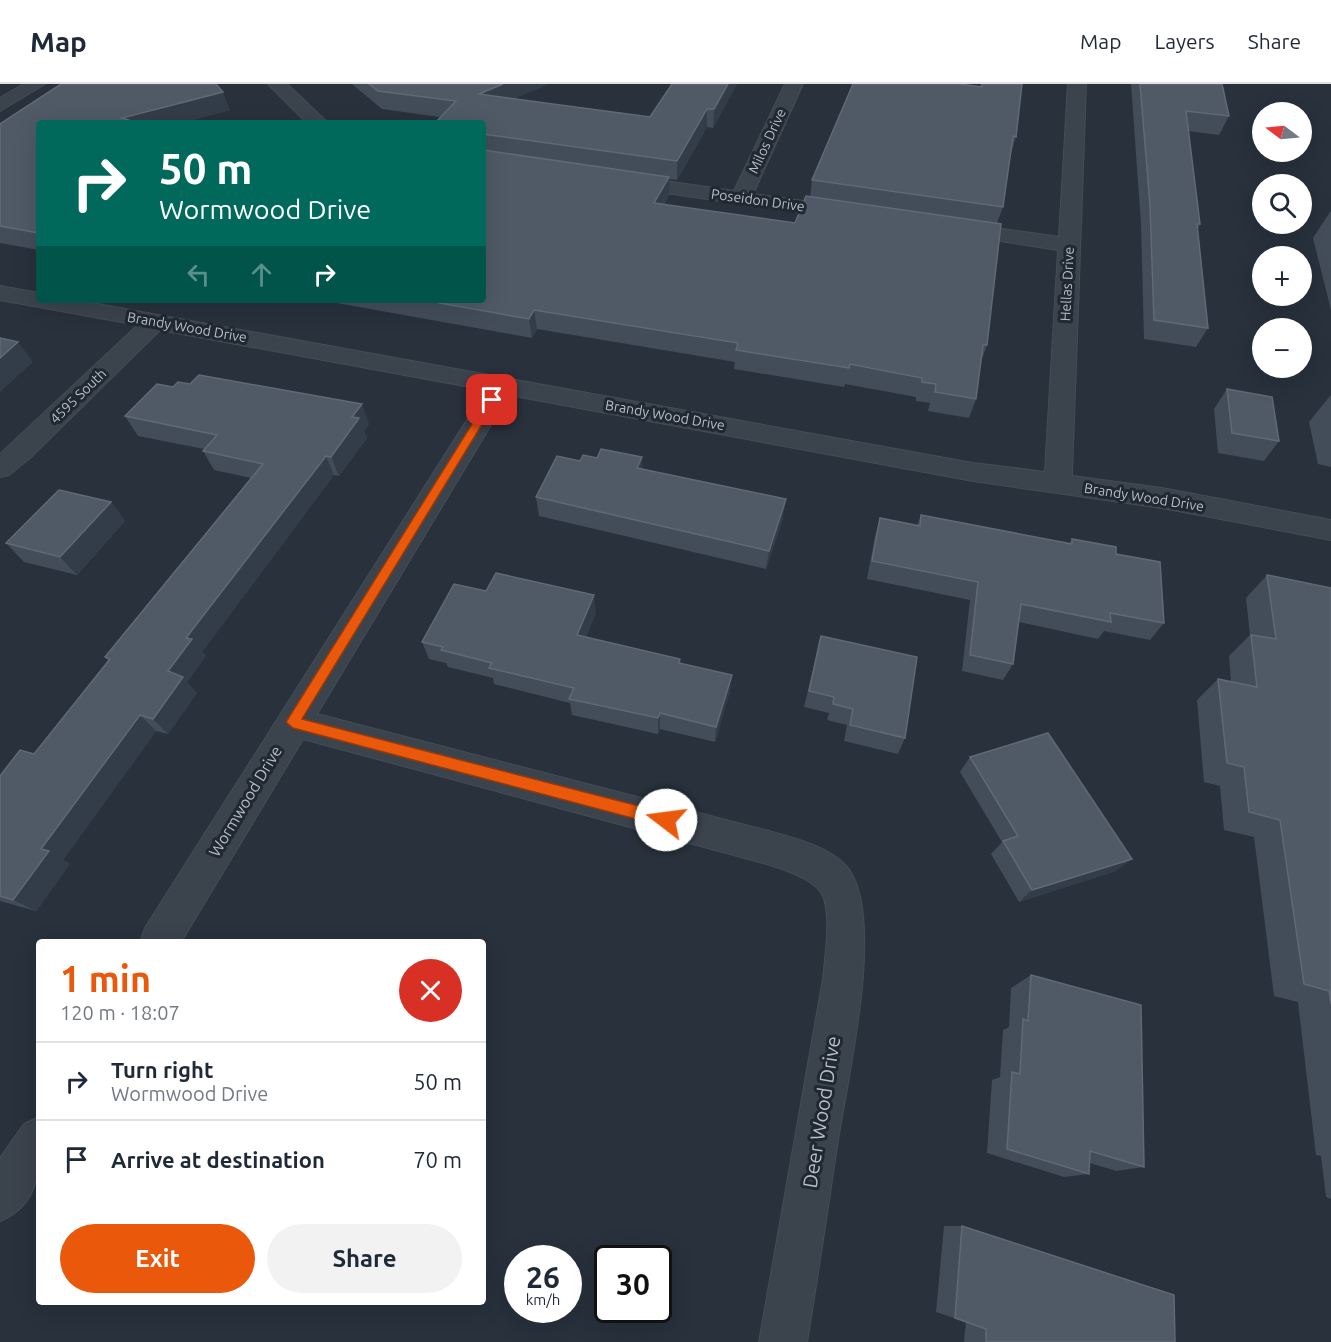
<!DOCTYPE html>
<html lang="en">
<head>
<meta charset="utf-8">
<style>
  :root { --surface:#fff; --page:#f2f2f3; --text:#1f2937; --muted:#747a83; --line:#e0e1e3; --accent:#ea580c }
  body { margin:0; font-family:Ubuntu,sans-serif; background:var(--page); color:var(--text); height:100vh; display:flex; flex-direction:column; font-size:22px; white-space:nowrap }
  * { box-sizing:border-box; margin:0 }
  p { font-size:20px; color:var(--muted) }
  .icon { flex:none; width:33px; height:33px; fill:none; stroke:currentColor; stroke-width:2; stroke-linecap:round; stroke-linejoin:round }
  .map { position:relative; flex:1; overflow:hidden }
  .details { position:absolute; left:36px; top:855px; width:450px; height:366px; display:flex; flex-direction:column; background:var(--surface); border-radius:6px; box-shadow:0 6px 24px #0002 }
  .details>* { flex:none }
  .banner { position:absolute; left:36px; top:36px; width:450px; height:183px; border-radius:6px; box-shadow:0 6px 24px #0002; background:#00695c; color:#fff; overflow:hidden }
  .needle { width:39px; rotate:286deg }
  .tools { position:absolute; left:1252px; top:18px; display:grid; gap:12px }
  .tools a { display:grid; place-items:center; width:60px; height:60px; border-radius:50%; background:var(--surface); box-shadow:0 6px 24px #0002; font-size:30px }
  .speed { position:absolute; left:504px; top:1161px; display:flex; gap:12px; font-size:30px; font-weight:700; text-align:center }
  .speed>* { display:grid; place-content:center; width:78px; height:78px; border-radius:50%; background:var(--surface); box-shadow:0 6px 24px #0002; line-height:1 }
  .speed small { font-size:15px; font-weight:400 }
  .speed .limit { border:3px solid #111; border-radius:9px; background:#fff; color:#111 }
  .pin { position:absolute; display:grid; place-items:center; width:51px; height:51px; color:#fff; margin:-26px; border-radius:12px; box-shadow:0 3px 9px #0006 }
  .me { position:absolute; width:66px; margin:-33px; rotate:285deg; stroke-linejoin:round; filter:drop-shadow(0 0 4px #0008) }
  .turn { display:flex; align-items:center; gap:21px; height:126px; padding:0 24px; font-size:27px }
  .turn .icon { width:78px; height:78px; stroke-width:2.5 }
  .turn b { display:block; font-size:42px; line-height:51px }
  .lanes { display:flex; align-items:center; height:57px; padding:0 24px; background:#0003; justify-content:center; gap:30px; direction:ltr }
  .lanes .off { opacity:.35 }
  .round { display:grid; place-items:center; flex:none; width:63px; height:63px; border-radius:32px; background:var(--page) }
  .head { display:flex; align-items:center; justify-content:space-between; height:102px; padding:0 24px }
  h1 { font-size:36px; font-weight:700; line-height:45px; color:var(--accent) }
  .button { display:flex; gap:12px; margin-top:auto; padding:12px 24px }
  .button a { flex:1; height:69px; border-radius:36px; background:var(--accent); color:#fff; font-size:24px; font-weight:700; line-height:69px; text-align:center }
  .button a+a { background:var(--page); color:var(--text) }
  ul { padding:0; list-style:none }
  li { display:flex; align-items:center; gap:18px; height:78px; padding:0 24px; border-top:2px solid var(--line) }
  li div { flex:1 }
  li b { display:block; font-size:22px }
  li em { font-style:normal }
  header { display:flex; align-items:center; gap:36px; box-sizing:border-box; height:84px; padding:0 30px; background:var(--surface); border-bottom:2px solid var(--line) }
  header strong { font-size:28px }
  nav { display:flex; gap:33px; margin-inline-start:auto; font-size:21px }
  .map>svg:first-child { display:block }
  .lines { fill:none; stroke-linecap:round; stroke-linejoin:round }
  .minor-casing { stroke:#454c56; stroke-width:2 }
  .minor { fill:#3b434d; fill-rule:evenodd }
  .wall { fill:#434d5a }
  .shaded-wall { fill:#333d49 }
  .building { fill:#4f5a66; stroke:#606975; stroke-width:1.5 }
  .route { fill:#ea580c; stroke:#983908; stroke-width:1.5 }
  .labels { text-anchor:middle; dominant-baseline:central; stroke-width:6; stroke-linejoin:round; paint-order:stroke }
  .far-street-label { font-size:14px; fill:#b8bec8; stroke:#202832 }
  .street-label { font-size:16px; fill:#b8bec8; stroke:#202832 }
  .near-street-label { font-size:20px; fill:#b8bec8; stroke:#202832 }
</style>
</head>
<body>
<header>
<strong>Map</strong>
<nav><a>Map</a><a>Layers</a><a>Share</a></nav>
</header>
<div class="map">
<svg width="1331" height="1258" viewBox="0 0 1331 1258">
  <rect width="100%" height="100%" fill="#28313c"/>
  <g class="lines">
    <defs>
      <g id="minor">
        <path d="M 24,0 L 45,0 L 0,27 L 0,14 Z"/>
        <path d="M 268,0 L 287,0 L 328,39 L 307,39 Z"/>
        <path d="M 785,0 L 803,0 L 753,110 L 846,123 L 853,125 L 856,129 L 853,133 L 846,135 L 624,103 L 614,97 L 624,91 L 734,107 Z"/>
        <path d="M 1068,0 L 1086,0 L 1072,392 L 1162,404 L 1331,436 L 1331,456 L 1162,424 L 973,397 L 509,311 L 317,630 L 765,746 C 791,753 834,763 850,787 C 884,840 848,992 838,1056 C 828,1123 818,1191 807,1258 L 759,1258 L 823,895 C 825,874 832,829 822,810 C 813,793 774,782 756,777 L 303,655 L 181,858 L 140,858 L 145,844 L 486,306 L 160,246 L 30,374 L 9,391 L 0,393 L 0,370 L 138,241 L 0,216 L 0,202 L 39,209 L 39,216 L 76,216 L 973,379 L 1045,388 L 1058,166 L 954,150 L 947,148 L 944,144 L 947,140 L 954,138 L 1059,153 Z"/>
        <path d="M 39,1033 C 39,1074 46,1118 0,1137 L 0,1074 L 24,1040 Z"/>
      </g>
    </defs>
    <use href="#minor" class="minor-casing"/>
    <use href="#minor" class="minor"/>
  </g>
  <g class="wall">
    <path d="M 352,0 L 548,0 L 513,15 L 650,33 L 737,0 L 713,44 L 707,43 L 677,96 L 669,95 L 669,111 L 664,121 L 795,139 L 810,113 L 812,96 L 980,2 L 981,0 L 1022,0 L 1016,53 L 1011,70 L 1003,123 L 997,139 L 987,261 L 981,278 L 976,315 L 969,334 L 928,327 L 930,319 L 916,317 L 916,313 L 845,300 L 844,303 L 734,285 L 735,278 L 537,245 L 532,254 L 320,216 L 483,216 L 483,39 L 382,25 Z"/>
    <path d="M 1131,0 L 1222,0 L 1229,32 L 1219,51 L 1188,47 L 1200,140 L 1198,145 L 1208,244 L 1196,263 L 1144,255 L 1141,140 Z"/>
    <path d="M 230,26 L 181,39 L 39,39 L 39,166 L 0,159 L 0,40 Z"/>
    <path d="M 1330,128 L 1331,128 L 1331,226 L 1313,154 Z"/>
    <path d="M 1227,305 L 1279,357 L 1264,377 L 1218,369 L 1214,325 Z"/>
    <path d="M 1330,312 L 1331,312 L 1331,383 L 1318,380 L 1309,338 Z"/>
    <path d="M 125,332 L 369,340 L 364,347 L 367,354 L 339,392 L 334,391 L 202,568 L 206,572 L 187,598 L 197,609 L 168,650 L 156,647 L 63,776 L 70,780 L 36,827 L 0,817 L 0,692 L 34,670 L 108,577 L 105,573 L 251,394 L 214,386 L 203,367 L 204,365 L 138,352 Z"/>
    <path d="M 580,377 L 643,385 L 783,434 L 766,485 L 539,432 L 536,413 Z"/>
    <path d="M 111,418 L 125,437 L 77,491 L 24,478 L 6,459 Z"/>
    <path d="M 921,431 L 1069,460 L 1072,455 L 1116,470 L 1164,539 L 1150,556 L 1104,547 L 1098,555 L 1019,538 L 1013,580 L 1003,596 L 962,587 L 970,516 L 867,495 L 875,452 L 880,434 L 917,442 Z"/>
    <path d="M 1267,491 L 1331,504 L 1331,1115 L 1326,1113 L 1321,1072 L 1316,1071 L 1298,918 L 1274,912 L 1254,753 L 1224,746 L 1220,702 L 1204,698 L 1197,616 L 1218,595 L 1231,598 L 1229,572 L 1250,551 L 1246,514 Z"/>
    <path d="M 486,507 L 596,529 L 586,553 L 680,579 L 730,607 L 715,658 L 660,645 L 658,650 L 572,631 L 570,619 L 494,600 L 493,594 L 448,583 L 446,579 L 429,575 L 422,558 Z"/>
    <path d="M 821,552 L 905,654 L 898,670 L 844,657 L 847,641 L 827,636 L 829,629 L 804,623 Z"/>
    <path d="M 970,673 L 1116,787 L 1019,818 L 991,770 L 1002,758 L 960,688 Z"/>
    <path d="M 1031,891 L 1144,1083 L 1116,1087 L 1090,1079 L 1089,1090 L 1064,1093 L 987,1069 L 992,996 L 1000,993 L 1003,946 L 1009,943 L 1011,904 Z"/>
    <path d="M 944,1142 L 962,1142 L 1175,1258 L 964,1258 L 966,1238 L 936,1228 Z"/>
  </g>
  <g class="shaded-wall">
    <path d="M 503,0 L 548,0 L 482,28 L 479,10 Z"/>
    <path d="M 728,0 L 737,0 L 713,44 L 714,25 Z"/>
    <path d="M 223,8 L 230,26 L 181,39 L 124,39 L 122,34 Z"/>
    <path d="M 707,25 L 707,43 L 677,96 L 677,77 Z"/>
    <path d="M 669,93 L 669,111 L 654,138 L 654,119 Z"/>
    <path d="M 534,226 L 537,245 L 532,254 L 529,235 Z"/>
    <path d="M 18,258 L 33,278 L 0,308 L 0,274 Z"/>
    <path d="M 362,320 L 369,340 L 364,347 L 367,354 L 339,392 L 331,373 L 352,333 Z"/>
    <path d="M 326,372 L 334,391 L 202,568 L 206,572 L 187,598 L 197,609 L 168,650 L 153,635 L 168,587 L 186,554 Z"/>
    <path d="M 642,373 L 643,392 L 637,384 Z"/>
    <path d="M 786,415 L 783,434 L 766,485 L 769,467 Z"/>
    <path d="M 111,418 L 125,437 L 77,491 L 60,473 Z"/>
    <path d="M 594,511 L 596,529 L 580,568 L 577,551 Z"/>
    <path d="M 732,591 L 730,607 L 715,658 L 716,643 Z"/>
    <path d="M 660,629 L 660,645 L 658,650 L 658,634 Z"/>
    <path d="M 140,631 L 156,647 L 63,776 L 70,780 L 36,827 L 13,816 L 41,765 Z"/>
    <path d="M 1132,775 L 1116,787 L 1019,818 L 1032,806 Z"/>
  </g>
  <g class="building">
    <path d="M 61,0 L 216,0 L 223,8 L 122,34 L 138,39 L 39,39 L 39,149 L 0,142 L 0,40 Z"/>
    <path d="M 369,0 L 503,0 L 479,10 L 650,33 L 672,0 L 728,0 L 714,25 L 707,25 L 677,77 L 483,50 L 483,39 L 435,39 L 456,17 L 378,7 Z"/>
    <path d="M 853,0 L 960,0 L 982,3 L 982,0 L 1022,0 L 1016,53 L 1013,52 L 1003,123 L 812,96 Z"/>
    <path d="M 1140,0 L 1222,0 L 1229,32 L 1186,27 L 1200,140 L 1197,140 L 1208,244 L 1154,236 L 1150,121 Z"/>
    <path d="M 483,66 L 669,93 L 654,119 L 795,139 L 806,112 L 1001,140 L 987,261 L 983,261 L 976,315 L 935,308 L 936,300 L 922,298 L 922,294 L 850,280 L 849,284 L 736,266 L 738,259 L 534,226 L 529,235 L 423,216 L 483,216 Z"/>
    <path d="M 0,254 L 18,258 L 0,274 Z"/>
    <path d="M 199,291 L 362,320 L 352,333 L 359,334 L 331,373 L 326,372 L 186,554 L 192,555 L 168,587 L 183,593 L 153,635 L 140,631 L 41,765 L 49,767 L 13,816 L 0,812 L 0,692 L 20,666 L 34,670 L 110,575 L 105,573 L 263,380 L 203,367 L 217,351 L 125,332 L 157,300 L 173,303 L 178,298 L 190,300 Z"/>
    <path d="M 1227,305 L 1272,313 L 1279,357 L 1232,349 Z"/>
    <path d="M 601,365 L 642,373 L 637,384 L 786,415 L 769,467 L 536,413 L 557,372 L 580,377 L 583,371 L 597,374 Z"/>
    <path d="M 59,406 L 111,418 L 60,473 L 6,459 Z"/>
    <path d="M 921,431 L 1072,460 L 1072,455 L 1116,463 L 1116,470 L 1160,478 L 1164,539 L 1110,529 L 1111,538 L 1021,520 L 1013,580 L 970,571 L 978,498 L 872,477 L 880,434 L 920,442 Z"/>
    <path d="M 496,489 L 594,511 L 577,551 L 680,575 L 679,579 L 732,591 L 716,643 L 660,629 L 658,634 L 569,615 L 574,604 L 489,584 L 492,579 L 441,566 L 443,563 L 422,558 L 454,500 L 486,507 Z"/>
    <path d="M 1267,491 L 1331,504 L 1331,920 L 1329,907 L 1304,900 L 1280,736 L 1249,728 L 1244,683 L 1227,679 L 1218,595 L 1257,603 L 1251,551 L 1276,555 Z"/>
    <path d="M 821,552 L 917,573 L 905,654 L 850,641 L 853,625 L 833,620 L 834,613 L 809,607 Z"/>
    <path d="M 1048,649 L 1132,775 L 1032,806 L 1003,757 L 1018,752 L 970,673 Z"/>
    <path d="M 1031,891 L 1141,921 L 1144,1083 L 1090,1067 L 1089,1090 L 1007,1065 L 1012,988 L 1020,990 L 1023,935 L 1028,937 Z"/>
    <path d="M 962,1142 L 1174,1211 L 1175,1258 L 986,1258 L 986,1245 L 955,1234 Z"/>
  </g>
  <path class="route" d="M 492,313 L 497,316 L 302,635 L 666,729 L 674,736 L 672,741 L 666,743 L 293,644 L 286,638 L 487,316 Z"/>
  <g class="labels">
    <g class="far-street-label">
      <text transform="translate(767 57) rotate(-65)">Milos Drive</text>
      <text transform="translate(758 116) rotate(8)">Poseidon Drive</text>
      <text transform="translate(1067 200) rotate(-87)">Hellas Drive</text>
      <text transform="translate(187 243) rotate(10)">Brandy Wood Drive</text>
      <text transform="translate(78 312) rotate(-44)">4595 South</text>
      <text transform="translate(665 331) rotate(10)">Brandy Wood Drive</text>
      <text transform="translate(1144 413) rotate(9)">Brandy Wood Drive</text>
    </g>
    <g class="street-label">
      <text transform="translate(245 717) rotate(-59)">Wormwood Drive</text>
    </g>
    <g class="near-street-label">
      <text transform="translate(821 1028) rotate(-81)">Deer Wood Drive</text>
    </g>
  </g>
</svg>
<div class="tools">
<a><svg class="needle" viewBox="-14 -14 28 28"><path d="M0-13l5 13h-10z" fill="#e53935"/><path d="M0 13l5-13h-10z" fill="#747a83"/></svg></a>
<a><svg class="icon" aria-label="search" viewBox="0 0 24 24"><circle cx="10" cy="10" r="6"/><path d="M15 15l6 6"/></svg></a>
<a>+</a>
<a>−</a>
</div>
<div class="speed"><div>26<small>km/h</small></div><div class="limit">30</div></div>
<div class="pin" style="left:492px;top:316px;background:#d93025"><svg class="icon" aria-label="arrive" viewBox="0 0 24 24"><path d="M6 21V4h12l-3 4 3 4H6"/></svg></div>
<svg class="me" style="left:666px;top:736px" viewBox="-20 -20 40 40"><circle r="19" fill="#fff"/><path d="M0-13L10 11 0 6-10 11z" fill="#ea580c"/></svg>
<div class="banner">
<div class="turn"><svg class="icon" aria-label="right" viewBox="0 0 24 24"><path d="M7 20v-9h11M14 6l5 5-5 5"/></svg><div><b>50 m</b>Wormwood Drive</div></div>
<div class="lanes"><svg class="icon off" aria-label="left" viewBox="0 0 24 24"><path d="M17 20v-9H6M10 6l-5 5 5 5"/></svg><svg class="icon off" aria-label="ahead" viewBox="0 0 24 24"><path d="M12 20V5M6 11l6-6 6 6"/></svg><svg class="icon" aria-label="right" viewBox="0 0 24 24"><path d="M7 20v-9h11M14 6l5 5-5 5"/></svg></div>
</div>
<section class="details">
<div class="head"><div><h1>1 min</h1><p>120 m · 18:07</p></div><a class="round" style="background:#d93025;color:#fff"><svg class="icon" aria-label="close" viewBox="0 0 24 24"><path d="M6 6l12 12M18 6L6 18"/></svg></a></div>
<ul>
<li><svg class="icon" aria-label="right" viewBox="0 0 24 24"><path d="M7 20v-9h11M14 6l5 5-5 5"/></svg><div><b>Turn right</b><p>Wormwood Drive</p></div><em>50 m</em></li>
<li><svg class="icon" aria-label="arrive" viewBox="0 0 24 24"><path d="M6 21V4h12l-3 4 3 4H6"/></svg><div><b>Arrive at destination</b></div><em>70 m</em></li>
</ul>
<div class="button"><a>Exit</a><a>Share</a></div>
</section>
</div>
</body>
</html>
